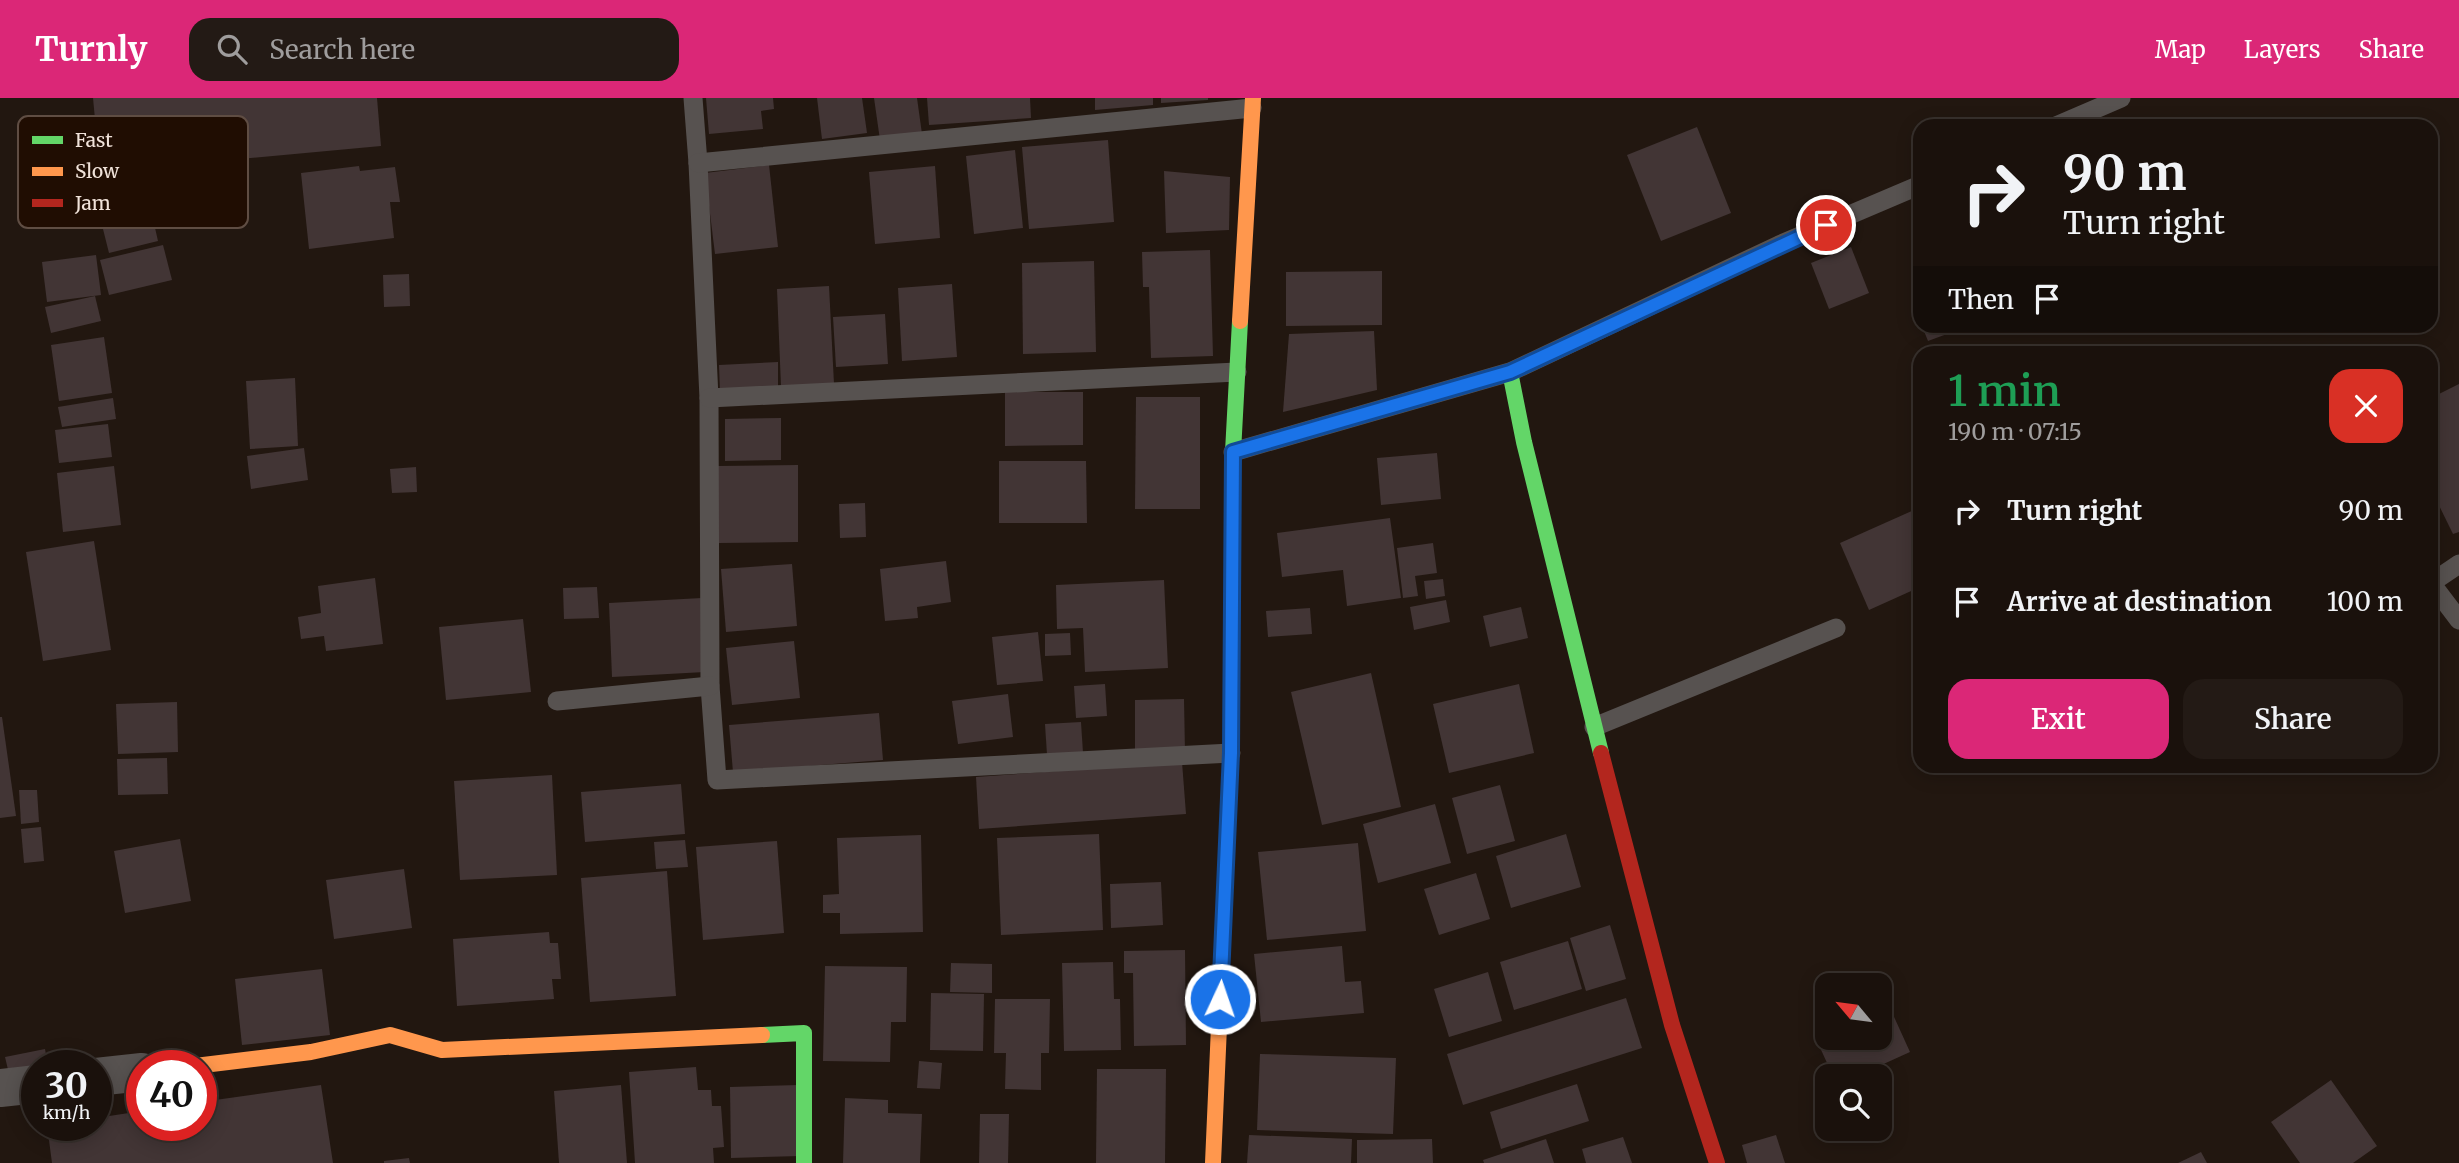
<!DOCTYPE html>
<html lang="en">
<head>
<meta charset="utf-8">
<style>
  :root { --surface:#1a110c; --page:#231a15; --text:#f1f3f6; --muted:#9f9d9d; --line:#38312d; --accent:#db2777 }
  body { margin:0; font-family:Merriweather,serif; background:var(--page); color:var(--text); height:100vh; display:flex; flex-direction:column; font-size:26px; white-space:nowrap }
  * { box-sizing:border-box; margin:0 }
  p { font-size:23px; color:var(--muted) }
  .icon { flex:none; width:38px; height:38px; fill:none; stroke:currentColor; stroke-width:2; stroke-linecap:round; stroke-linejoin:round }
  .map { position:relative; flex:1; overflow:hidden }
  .side { position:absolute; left:1913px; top:248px; width:525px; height:427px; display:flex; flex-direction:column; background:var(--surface); border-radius:21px; box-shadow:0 4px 18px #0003,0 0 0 2px var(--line) }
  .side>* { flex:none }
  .top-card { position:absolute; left:1913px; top:21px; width:525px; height:214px; border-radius:21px; box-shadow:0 4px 18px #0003,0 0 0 2px var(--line); background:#1a110c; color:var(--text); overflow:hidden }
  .needle { width:46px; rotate:299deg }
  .controls { position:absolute; left:1815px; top:875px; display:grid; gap:14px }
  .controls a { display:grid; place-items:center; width:77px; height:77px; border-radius:14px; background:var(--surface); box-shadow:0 4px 18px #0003,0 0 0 2px var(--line); font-size:35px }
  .speed { position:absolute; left:21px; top:952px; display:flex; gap:14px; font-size:35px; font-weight:700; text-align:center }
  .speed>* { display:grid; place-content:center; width:91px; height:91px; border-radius:50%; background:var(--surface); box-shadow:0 4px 18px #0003,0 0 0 2px var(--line); line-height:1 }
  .speed small { font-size:18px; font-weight:400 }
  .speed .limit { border:10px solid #d22; background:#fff; color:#111 }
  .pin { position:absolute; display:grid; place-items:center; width:60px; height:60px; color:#fff; margin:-30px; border:4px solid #fff; border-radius:50%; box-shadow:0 2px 7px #0007 }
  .me { position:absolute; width:77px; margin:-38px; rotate:3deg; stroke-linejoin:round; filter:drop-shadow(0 0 5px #0008) }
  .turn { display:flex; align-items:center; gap:24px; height:147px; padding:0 35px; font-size:32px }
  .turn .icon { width:91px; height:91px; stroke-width:2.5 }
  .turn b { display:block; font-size:49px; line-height:60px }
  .then { display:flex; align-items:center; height:66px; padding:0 35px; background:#0003; gap:14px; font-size:26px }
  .round { display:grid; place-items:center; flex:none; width:74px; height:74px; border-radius:21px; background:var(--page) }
  .head { display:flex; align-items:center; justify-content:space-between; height:119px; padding:0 35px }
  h1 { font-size:42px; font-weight:600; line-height:52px; color:#1e9e55 }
  .cta { display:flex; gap:14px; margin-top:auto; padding:14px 35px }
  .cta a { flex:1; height:80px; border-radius:21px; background:var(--accent); color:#fff; font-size:28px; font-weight:600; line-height:80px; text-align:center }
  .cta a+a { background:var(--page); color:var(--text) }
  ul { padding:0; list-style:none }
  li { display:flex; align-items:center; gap:21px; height:91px; padding:0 35px }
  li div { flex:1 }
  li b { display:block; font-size:26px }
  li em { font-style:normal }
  header { display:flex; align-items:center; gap:42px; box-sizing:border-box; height:98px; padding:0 35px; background:var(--accent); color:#fff }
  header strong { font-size:33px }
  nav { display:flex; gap:38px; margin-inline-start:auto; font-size:24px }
  .search { width:490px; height:63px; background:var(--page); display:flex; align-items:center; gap:18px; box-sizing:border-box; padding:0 24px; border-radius:21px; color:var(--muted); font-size:26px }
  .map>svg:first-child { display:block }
  .building { fill:#423535 }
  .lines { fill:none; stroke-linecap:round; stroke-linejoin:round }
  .lane { stroke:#575250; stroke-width:19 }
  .street { stroke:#575250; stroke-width:38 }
  .fast { stroke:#63d668; stroke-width:16 }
  .slow { stroke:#ff974d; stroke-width:16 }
  .jam { stroke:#b3261e; stroke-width:16 }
  .route-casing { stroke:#114b97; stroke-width:18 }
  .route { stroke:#1a73e8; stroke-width:12 }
  .key { fill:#200d02; stroke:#5f4d43; stroke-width:2 }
  .key-label { font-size:19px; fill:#f1e3da }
</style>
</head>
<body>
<header>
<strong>Turnly</strong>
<div class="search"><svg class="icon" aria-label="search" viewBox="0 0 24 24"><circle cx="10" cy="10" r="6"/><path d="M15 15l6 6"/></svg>Search here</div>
<nav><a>Map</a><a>Layers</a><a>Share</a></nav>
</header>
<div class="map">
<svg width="2459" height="1065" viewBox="0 0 2459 1065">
  <rect width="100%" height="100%" fill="#221710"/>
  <g class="building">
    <path d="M 93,0 L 377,0 L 381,48 L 100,74 Z"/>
    <path d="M 706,0 L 773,0 L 774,11 L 761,13 L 763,31 L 709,36 Z"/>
    <path d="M 817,0 L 862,0 L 867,35 L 822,41 Z"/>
    <path d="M 874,0 L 917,0 L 922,36 L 880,42 Z"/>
    <path d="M 927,0 L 1030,0 L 1031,20 L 929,27 Z"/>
    <path d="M 1095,0 L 1153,0 L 1153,7 L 1095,12 Z"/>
    <path d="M 1161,0 L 1208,0 L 1208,2 L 1161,5 Z"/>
    <path d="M 1697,29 L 1731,115 L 1661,143 L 1627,57 Z"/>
    <path d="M 1108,42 L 1114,124 L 1029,131 L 1022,49 Z"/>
    <path d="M 1015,52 L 1023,130 L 974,136 L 966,58 Z"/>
    <path d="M 769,67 L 778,149 L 715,156 L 705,75 Z"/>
    <path d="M 359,68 L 360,73 L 395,69 L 400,104 L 390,104 L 394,140 L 309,151 L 301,75 Z"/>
    <path d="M 935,68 L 940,140 L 875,146 L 869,74 Z"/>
    <path d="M 1164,73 L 1230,79 L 1229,132 L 1166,135 Z"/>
    <path d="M 130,112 L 133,126 L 153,121 L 158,143 L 109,155 L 100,119 Z"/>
    <path d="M 163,147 L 172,182 L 109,197 L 100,162 Z"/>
    <path d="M 1851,149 L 1869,195 L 1829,211 L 1811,165 Z"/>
    <path d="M 1210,152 L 1213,258 L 1151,260 L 1149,189 L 1143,189 L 1142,154 Z"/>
    <path d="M 96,157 L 101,197 L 47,204 L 42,164 Z"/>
    <path d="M 1094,163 L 1096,254 L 1023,256 L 1022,165 Z"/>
    <path d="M 1382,173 L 1382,227 L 1286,228 L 1286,174 Z"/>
    <path d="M 409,176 L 410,208 L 384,209 L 383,177 Z"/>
    <path d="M 952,186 L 957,259 L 902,263 L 898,190 Z"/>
    <path d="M 829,188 L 834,286 L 781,288 L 777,191 Z"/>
    <path d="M 95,198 L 101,223 L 51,235 L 45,209 Z"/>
    <path d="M 885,216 L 888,266 L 836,269 L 833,219 Z"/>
    <path d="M 1922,228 L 1944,228 L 1947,236 L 1928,243 Z"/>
    <path d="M 1374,233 L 1377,292 L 1283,314 L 1289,236 Z"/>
    <path d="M 104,239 L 112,295 L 59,303 L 51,247 Z"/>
    <path d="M 778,264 L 778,291 L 720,294 L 719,267 Z"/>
    <path d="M 295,280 L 298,348 L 250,351 L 246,283 Z"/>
    <path d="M 2459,286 L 2459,434 L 2453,436 L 2431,391 L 2431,300 Z"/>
    <path d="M 1005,294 L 1083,294 L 1083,347 L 1005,348 Z"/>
    <path d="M 1136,299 L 1200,299 L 1200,411 L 1135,411 Z"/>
    <path d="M 113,300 L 116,321 L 62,329 L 58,309 Z"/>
    <path d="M 781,320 L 781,362 L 725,363 L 725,321 Z"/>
    <path d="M 108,326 L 112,359 L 59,365 L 55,332 Z"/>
    <path d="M 304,350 L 308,382 L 251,391 L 247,358 Z"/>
    <path d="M 1437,355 L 1441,401 L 1381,407 L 1377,360 Z"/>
    <path d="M 999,363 L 1086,363 L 1087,425 L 999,425 Z"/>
    <path d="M 798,367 L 798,444 L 718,445 L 718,368 Z"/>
    <path d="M 114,368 L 121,427 L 63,434 L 57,375 Z"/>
    <path d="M 416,369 L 417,394 L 392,395 L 390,371 Z"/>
    <path d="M 865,405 L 866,439 L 840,440 L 839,406 Z"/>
    <path d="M 1914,412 L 1920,425 L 1920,489 L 1869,512 L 1840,445 Z"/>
    <path d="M 1390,420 L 1401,500 L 1347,508 L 1343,472 L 1282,479 L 1277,435 Z"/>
    <path d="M 94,443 L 111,552 L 43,563 L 26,454 Z"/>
    <path d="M 1433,445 L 1437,475 L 1415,478 L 1418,498 L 1403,500 L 1397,450 Z"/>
    <path d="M 946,463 L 951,504 L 917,509 L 918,520 L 885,523 L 880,471 Z"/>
    <path d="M 792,466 L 797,528 L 726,534 L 721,471 Z"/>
    <path d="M 375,480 L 383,546 L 326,553 L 324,538 L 301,541 L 298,519 L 321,515 L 318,488 Z"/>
    <path d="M 1443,481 L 1445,498 L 1426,501 L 1424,483 Z"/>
    <path d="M 1164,482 L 1168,570 L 1085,574 L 1083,530 L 1057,531 L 1056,487 Z"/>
    <path d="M 597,489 L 599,520 L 564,521 L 563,490 Z"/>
    <path d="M 702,500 L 705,574 L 612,579 L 609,505 Z"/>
    <path d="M 1446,502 L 1450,524 L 1414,532 L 1410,509 Z"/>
    <path d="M 1521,509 L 1528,540 L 1490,549 L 1483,518 Z"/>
    <path d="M 1310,510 L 1312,536 L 1268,539 L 1266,513 Z"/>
    <path d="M 523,521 L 531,594 L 446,602 L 439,529 Z"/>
    <path d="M 1038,534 L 1043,583 L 997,587 L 992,539 Z"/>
    <path d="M 1070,535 L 1071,557 L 1045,558 L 1045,536 Z"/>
    <path d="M 794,543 L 800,600 L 732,607 L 726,550 Z"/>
    <path d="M 1371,575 L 1401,709 L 1322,727 L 1291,594 Z"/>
    <path d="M 1105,586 L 1107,618 L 1076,620 L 1074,588 Z"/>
    <path d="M 1519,586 L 1534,655 L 1449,675 L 1433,606 Z"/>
    <path d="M 1008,596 L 1013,639 L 958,646 L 952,603 Z"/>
    <path d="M 1184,601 L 1185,655 L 1135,656 L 1135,602 Z"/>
    <path d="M 177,604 L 178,654 L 118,656 L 116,606 Z"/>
    <path d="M 879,615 L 883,662 L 733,674 L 729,627 Z"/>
    <path d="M 0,619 L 2,619 L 16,718 L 0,720 Z"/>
    <path d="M 1081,624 L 1083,655 L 1047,657 L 1045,626 Z"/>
    <path d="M 167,660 L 168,696 L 118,697 L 117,661 Z"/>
    <path d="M 1182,664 L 1186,716 L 979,731 L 976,679 Z"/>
    <path d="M 552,677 L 557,777 L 460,782 L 454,683 Z"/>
    <path d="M 681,686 L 685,736 L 585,744 L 581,694 Z"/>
    <path d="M 1500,687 L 1515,743 L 1467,756 L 1452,700 Z"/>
    <path d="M 19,692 L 37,692 L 39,724 L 21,726 Z"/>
    <path d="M 1435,706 L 1451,765 L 1378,785 L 1363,726 Z"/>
    <path d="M 41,729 L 44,763 L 24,765 L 21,731 Z"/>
    <path d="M 1099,736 L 1103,832 L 1001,837 L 997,740 Z"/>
    <path d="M 1566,736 L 1581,789 L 1511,810 L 1496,758 Z"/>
    <path d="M 921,737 L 923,834 L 840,836 L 840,815 L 823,815 L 823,797 L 839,796 L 837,740 Z"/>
    <path d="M 180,741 L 191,803 L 125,815 L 114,753 Z"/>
    <path d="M 685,742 L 688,769 L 656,771 L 654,744 Z"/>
    <path d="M 777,743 L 784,835 L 703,842 L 696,749 Z"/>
    <path d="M 1358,745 L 1366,833 L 1267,842 L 1258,754 Z"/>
    <path d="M 404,771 L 412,830 L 334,841 L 326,782 Z"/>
    <path d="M 667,773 L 676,898 L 590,904 L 581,780 Z"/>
    <path d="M 1476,775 L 1490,821 L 1439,837 L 1424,791 Z"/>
    <path d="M 1161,784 L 1163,827 L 1111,830 L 1110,786 Z"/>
    <path d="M 1610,827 L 1626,881 L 1586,893 L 1570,840 Z"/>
    <path d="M 549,834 L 550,845 L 558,845 L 561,881 L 552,881 L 554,901 L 457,908 L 453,841 Z"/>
    <path d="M 1568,843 L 1582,891 L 1514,912 L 1500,864 Z"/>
    <path d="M 1342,848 L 1345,884 L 1361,883 L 1364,915 L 1261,924 L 1254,856 Z"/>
    <path d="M 1185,852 L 1186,947 L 1134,948 L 1133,875 L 1124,875 L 1124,853 Z"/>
    <path d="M 1113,864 L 1114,901 L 1120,901 L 1121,952 L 1064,953 L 1062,865 Z"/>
    <path d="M 951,865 L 992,866 L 992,895 L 950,894 Z"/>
    <path d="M 825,868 L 907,869 L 906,924 L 891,924 L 890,964 L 823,963 Z"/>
    <path d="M 322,871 L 330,937 L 242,947 L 235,881 Z"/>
    <path d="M 1488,874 L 1502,923 L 1449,939 L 1434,891 Z"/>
    <path d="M 931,895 L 984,896 L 983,953 L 930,952 Z"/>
    <path d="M 1626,900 L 1642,950 L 1463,1007 L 1447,956 Z"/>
    <path d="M 995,901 L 1050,901 L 1049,955 L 1041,955 L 1041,992 L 1005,991 L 1006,955 L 994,955 Z"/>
    <path d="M 1890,910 L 1910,954 L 1857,978 L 1833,978 L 1817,943 L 1827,939 L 1880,940 L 1880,915 Z"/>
    <path d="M 45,951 L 48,968 L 37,968 L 10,980 L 5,959 Z"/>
    <path d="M 1260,956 L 1396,960 L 1393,1036 L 1257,1032 Z"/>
    <path d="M 919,963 L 942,965 L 940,991 L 917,990 Z"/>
    <path d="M 696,969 L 698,992 L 711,992 L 712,1008 L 721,1008 L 724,1049 L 713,1050 L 714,1065 L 635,1065 L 629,974 Z"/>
    <path d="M 1097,971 L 1166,971 L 1165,1065 L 1096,1065 Z"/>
    <path d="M 2331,982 L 2377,1048 L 2353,1065 L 2300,1065 L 2271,1024 Z"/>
    <path d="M 1577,986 L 1589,1023 L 1501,1051 L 1490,1014 Z"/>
    <path d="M 321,987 L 333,1065 L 52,1065 L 47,1027 L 96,1027 L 96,1020 L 142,1013 L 142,1027 L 201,1027 L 201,1004 Z"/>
    <path d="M 621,987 L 627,1065 L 559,1065 L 554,993 Z"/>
    <path d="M 799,987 L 801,1058 L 731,1060 L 730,989 Z"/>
    <path d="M 845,1000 L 888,1002 L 888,1015 L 922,1016 L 920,1065 L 843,1065 Z"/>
    <path d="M 980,1016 L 1009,1016 L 1008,1065 L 979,1065 Z"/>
    <path d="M 1249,1037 L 1352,1041 L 1351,1065 L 1247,1065 Z"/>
    <path d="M 1776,1037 L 1785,1065 L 1747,1065 L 1742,1047 Z"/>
    <path d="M 1623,1039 L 1632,1065 L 1586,1065 L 1582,1051 Z"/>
    <path d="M 1432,1041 L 1433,1065 L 1357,1065 L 1357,1042 Z"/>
    <path d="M 1546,1041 L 1554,1065 L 1484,1065 L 1483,1062 Z"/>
    <path d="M 2201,1054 L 2207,1065 L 2178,1065 Z"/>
    <path d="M 409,1060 L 410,1065 L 384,1065 L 384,1063 Z"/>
  </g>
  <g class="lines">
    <g class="lane">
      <path d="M 693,0 L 698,65 L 709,300 L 710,588 L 717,682 L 1231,655"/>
      <path d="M 2056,28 L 2121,0"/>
      <path d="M 698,65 L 1252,10"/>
      <path d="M 709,300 L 1237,274"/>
      <path d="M 1233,354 L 1510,274 L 1779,147 L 1920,87"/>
      <path d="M 2459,466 L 2431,485 L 2459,522"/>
      <path d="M 557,603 L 710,588"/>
      <path d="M 1594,629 L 1836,530"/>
    </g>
    <g class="street">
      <path d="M 96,979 L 142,974"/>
      <path d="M 0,990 L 37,986"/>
    </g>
    <g class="fast">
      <path d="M 1510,274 L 1524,344 L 1601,655"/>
      <path d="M 1232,502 L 1233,354 L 1240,223"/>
      <path d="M 762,937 L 804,935 L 804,1065"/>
    </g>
    <g class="slow">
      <path d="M 1240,223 L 1253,0"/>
      <path d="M 195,968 L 311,954 L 390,937 L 442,952 L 762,937"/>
      <path d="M 1213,1065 L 1231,655 L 1232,502"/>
    </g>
    <path class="jam" d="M 1601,655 L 1672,927 L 1717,1065"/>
  </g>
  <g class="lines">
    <defs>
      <path id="route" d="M 1220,901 L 1231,655 L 1233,354 L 1510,274 L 1826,127"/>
    </defs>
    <use href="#route" class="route-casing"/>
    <use href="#route" class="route"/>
  </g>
  <rect x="18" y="18" width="230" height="112" rx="10" class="key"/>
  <rect x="32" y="38" width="31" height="8" fill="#63d668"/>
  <rect x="32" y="69" width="31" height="9" fill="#ff974d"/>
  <rect x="32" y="101" width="31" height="8" fill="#b3261e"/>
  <g class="key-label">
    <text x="75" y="49">Fast</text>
    <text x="75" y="80">Slow</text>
    <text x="75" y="112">Jam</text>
  </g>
</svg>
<div class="controls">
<a><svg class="needle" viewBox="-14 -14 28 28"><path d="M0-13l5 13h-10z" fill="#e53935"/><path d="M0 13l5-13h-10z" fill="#9f9d9d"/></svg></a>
<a><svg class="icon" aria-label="search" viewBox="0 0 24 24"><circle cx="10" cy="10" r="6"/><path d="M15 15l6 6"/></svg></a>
</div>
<div class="speed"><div>30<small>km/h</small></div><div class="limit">40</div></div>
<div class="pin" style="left:1826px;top:127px;background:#d93025"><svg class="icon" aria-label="arrive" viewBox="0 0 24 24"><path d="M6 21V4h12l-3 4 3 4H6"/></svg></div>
<svg class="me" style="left:1220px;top:901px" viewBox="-20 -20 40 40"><circle r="17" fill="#1a73e8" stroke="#fff" stroke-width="3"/><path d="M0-11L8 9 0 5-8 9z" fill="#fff"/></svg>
<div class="top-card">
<div class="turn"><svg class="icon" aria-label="right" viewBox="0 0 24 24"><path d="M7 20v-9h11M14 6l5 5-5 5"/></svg><div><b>90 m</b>Turn right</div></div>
<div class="then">Then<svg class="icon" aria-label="arrive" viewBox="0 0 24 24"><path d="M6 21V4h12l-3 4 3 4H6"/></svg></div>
</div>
<section class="side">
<div class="head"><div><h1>1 min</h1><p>190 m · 07:15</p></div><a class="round" style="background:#d93025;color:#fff"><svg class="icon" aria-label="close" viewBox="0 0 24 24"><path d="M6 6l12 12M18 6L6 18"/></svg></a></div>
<ul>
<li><svg class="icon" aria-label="right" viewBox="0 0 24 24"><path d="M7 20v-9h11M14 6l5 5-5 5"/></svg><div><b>Turn right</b></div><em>90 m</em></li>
<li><svg class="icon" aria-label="arrive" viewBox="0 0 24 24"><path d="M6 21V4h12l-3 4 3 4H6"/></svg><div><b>Arrive at destination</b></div><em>100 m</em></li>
</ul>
<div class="cta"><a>Exit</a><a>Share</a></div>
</section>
</div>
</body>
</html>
